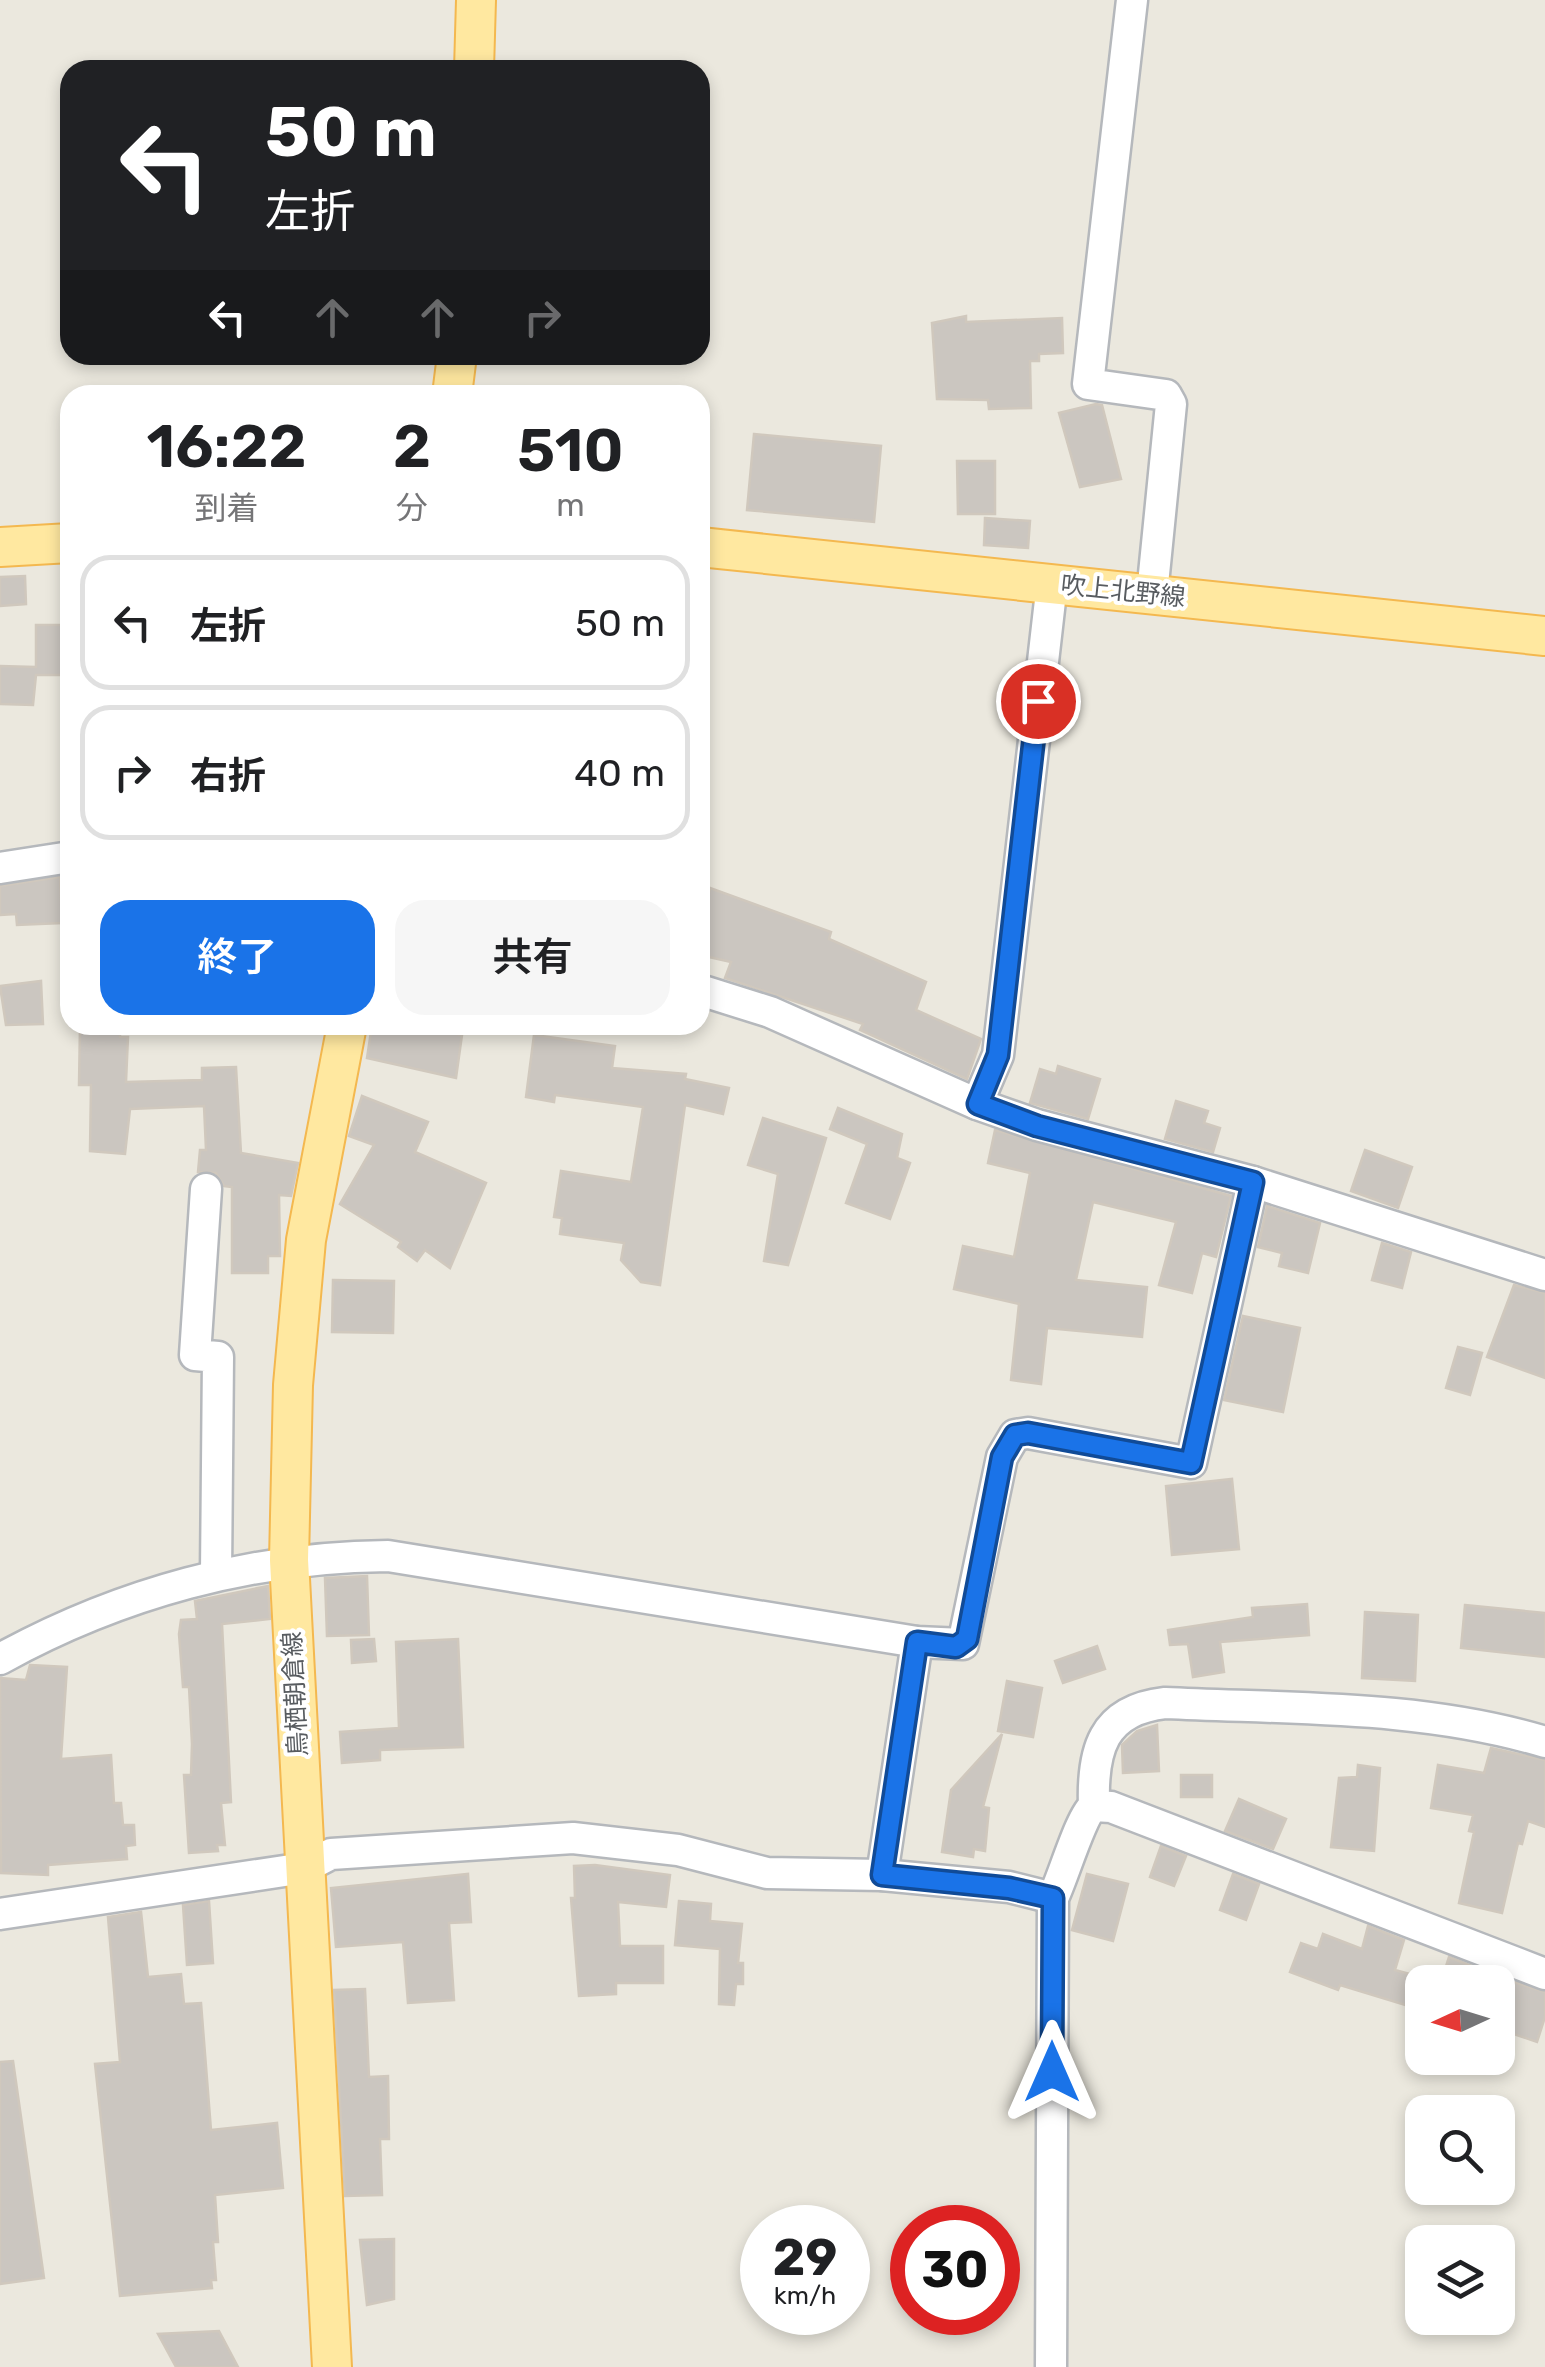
<!DOCTYPE html>
<html lang="ja">
<head>
<meta charset="utf-8">
<style>
  :root { --surface:#fff; --page:#f6f6f6; --text:#202124; --muted:#757577; --line:#e0e0e0; --accent:#1a73e8 }
  body { margin:0; font-family:Rubik,"Noto Sans JP",sans-serif; background:var(--page); color:var(--text); height:100vh; display:flex; flex-direction:column; font-size:38px; white-space:nowrap }
  * { box-sizing:border-box; margin:0 }
  p { font-size:32px; color:var(--muted) }
  .icon { flex:none; width:55px; height:55px; fill:none; stroke:currentColor; stroke-width:2; stroke-linecap:round; stroke-linejoin:round }
  .map { position:relative; flex:1; overflow:hidden }
  .sheet { position:absolute; left:60px; top:385px; width:650px; height:650px; display:flex; flex-direction:column; background:var(--surface); border-radius:30px; box-shadow:0 5px 15px #0003 }
  .sheet>* { flex:none }
  .hud { position:absolute; left:60px; top:60px; width:650px; height:305px; border-radius:30px; box-shadow:0 5px 15px #0003; background:#202124; color:#fff; overflow:hidden }
  .needle { width:65px; rotate:266deg }
  .buttons { position:absolute; left:1405px; top:1965px; display:grid; gap:20px }
  .buttons a { display:grid; place-items:center; width:110px; height:110px; border-radius:20px; background:var(--surface); box-shadow:0 5px 15px #0003; font-size:50px }
  .speed { position:absolute; left:740px; top:2205px; display:flex; gap:20px; font-size:50px; font-weight:700; text-align:center }
  .speed>* { display:grid; place-content:center; width:130px; height:130px; border-radius:50%; background:var(--surface); box-shadow:0 5px 15px #0003; line-height:1 }
  .speed small { font-size:25px; font-weight:400 }
  .speed .limit { border:15px solid #d22; background:#fff; color:#111 }
  .pin { position:absolute; display:grid; place-items:center; width:85px; height:85px; color:#fff; margin:-42px; border:5px solid #fff; border-radius:50%; box-shadow:0 2px 10px #0007 }
  .me { position:absolute; width:110px; margin:-55px; rotate:0deg; stroke-linejoin:round; filter:drop-shadow(0 0 8px #0008) }
  .turn { display:flex; align-items:center; gap:35px; height:210px; padding:0 40px; font-size:45px }
  .turn .icon { width:130px; height:130px; stroke-width:2.5 }
  .turn b { display:block; font-size:70px; line-height:85px }
  .lanes { display:flex; align-items:center; height:95px; padding:0 40px; background:#0003; justify-content:center; gap:50px; direction:ltr }
  .lanes .off { opacity:.35 }
  .eta { display:flex; justify-content:space-evenly; align-items:center; height:170px; text-align:center }
  .eta b { font-size:60px; font-weight:600; line-height:70px }
  .button { display:flex; gap:20px; margin-top:auto; padding:20px 40px }
  .button a { flex:1; height:115px; border-radius:30px; background:var(--accent); color:#fff; font-size:40px; font-weight:600; line-height:115px; text-align:center }
  .button a+a { background:var(--page); color:var(--text) }
  ul { padding:0; list-style:none }
  li { display:flex; align-items:center; gap:30px; height:135px; margin:0 20px 15px; padding:0 20px; border:5px solid var(--line); border-radius:30px }
  li div { flex:1 }
  li b { display:block; font-size:38px }
  li em { font-style:normal }
  .map>svg:first-child { display:block }
  .building { fill:#cbc6c0; stroke:#d0c8bd; stroke-width:2.5 }
  .lines { fill:none; stroke-linecap:round; stroke-linejoin:round }
  .minor-casing { stroke:#b5b8bc; stroke-width:35 }
  .major-casing { stroke:#f4b84f; stroke-width:42 }
  .minor { stroke:#fff; stroke-width:30 }
  .major { stroke:#ffe8a0; stroke-width:38 }
  .route-casing { stroke:#114b97; stroke-width:25 }
  .route { stroke:#1a73e8; stroke-width:18 }
  .labels { text-anchor:middle; dominant-baseline:central; stroke-width:8; stroke-linejoin:round; paint-order:stroke }
  .street-label { font-size:25px; fill:#585c60; stroke:#fff }
</style>
</head>
<body>
<div class="map">
<svg width="1545" height="2367" viewBox="0 0 1545 2367">
  <rect width="100%" height="100%" fill="#ebe8de"/>
  <g class="building">
    <path d="M 966,316 L 966,322 L 1062,318 L 1063,353 L 1039,354 L 1039,361 L 1030,361 L 1031,408 L 989,409 L 988,400 L 937,399 L 932,323 Z"/>
    <path d="M 1096,404 L 1102,405 L 1121,479 L 1080,487 L 1059,413 Z"/>
    <path d="M 754,434 L 881,446 L 874,522 L 747,510 Z"/>
    <path d="M 957,461 L 995,461 L 995,514 L 958,514 Z"/>
    <path d="M 985,518 L 1030,521 L 1028,548 L 984,545 Z"/>
    <path d="M 25,576 L 26,604 L 0,606 L 0,577 Z"/>
    <path d="M 36,625 L 70,625 L 70,675 L 36,675 L 33,705 L 0,704 L 0,666 L 36,667 Z"/>
    <path d="M 60,877 L 62,923 L 17,925 L 16,914 L 0,915 L 0,886 Z"/>
    <path d="M 710,888 L 831,932 L 829,939 L 926,982 L 916,1010 L 981,1039 L 967,1079 L 860,1030 L 863,1024 L 725,978 L 731,962 L 700,955 L 700,929 Z"/>
    <path d="M 41,981 L 43,1024 L 6,1025 L 0,986 Z"/>
    <path d="M 80,1025 L 120,1027 L 120,1037 L 128,1037 L 126,1082 L 202,1080 L 202,1068 L 236,1067 L 241,1153 L 298,1163 L 291,1196 L 279,1195 L 280,1256 L 268,1256 L 268,1273 L 232,1273 L 232,1187 L 224,1186 L 216,1173 L 198,1172 L 200,1150 L 206,1150 L 204,1106 L 130,1109 L 125,1154 L 90,1151 L 91,1085 L 79,1085 Z"/>
    <path d="M 372,1025 L 409,1025 L 462,1035 L 456,1078 L 367,1058 Z"/>
    <path d="M 534,1035 L 615,1046 L 612,1068 L 686,1074 L 685,1079 L 729,1088 L 723,1114 L 685,1105 L 660,1285 L 641,1282 L 621,1260 L 624,1243 L 560,1234 L 562,1218 L 554,1217 L 561,1171 L 631,1182 L 643,1107 L 555,1095 L 554,1102 L 526,1097 Z"/>
    <path d="M 1058,1066 L 1100,1079 L 1088,1119 L 1030,1103 L 1040,1069 L 1056,1074 Z"/>
    <path d="M 362,1096 L 428,1122 L 415,1152 L 486,1183 L 450,1268 L 425,1250 L 417,1261 L 398,1247 L 401,1242 L 340,1204 L 374,1145 L 349,1136 Z"/>
    <path d="M 1176,1101 L 1208,1111 L 1204,1123 L 1220,1128 L 1213,1152 L 1165,1139 Z"/>
    <path d="M 838,1108 L 902,1134 L 897,1158 L 910,1163 L 890,1219 L 846,1203 L 867,1144 L 830,1129 Z"/>
    <path d="M 763,1118 L 826,1138 L 788,1265 L 764,1261 L 778,1174 L 748,1165 Z"/>
    <path d="M 995,1130 L 1231,1196 L 1216,1257 L 1202,1253 L 1192,1293 L 1159,1285 L 1176,1222 L 1093,1202 L 1076,1280 L 1147,1287 L 1142,1337 L 1047,1328 L 1041,1384 L 1011,1380 L 1019,1304 L 954,1289 L 963,1246 L 1014,1257 L 1030,1173 L 988,1163 Z"/>
    <path d="M 1365,1150 L 1412,1167 L 1398,1208 L 1351,1191 Z"/>
    <path d="M 1267,1206 L 1320,1223 L 1308,1273 L 1279,1266 L 1282,1253 L 1258,1247 Z"/>
    <path d="M 1382,1243 L 1411,1252 L 1402,1288 L 1372,1280 Z"/>
    <path d="M 333,1280 L 394,1281 L 393,1333 L 332,1332 Z"/>
    <path d="M 1514,1285 L 1545,1293 L 1545,1378 L 1487,1357 Z"/>
    <path d="M 1243,1316 L 1300,1328 L 1283,1412 L 1224,1400 Z"/>
    <path d="M 1458,1347 L 1482,1353 L 1470,1395 L 1446,1388 Z"/>
    <path d="M 1232,1479 L 1239,1549 L 1172,1555 L 1166,1486 Z"/>
    <path d="M 367,1576 L 369,1635 L 327,1636 L 325,1578 Z"/>
    <path d="M 268,1586 L 270,1619 L 222,1624 L 231,1802 L 221,1803 L 225,1845 L 217,1845 L 218,1851 L 189,1853 L 184,1775 L 191,1775 L 192,1744 L 189,1687 L 183,1687 L 179,1634 L 181,1620 L 197,1619 L 195,1601 Z"/>
    <path d="M 1307,1604 L 1309,1635 L 1220,1642 L 1224,1672 L 1193,1677 L 1188,1644 L 1170,1645 L 1168,1630 L 1253,1617 L 1252,1608 Z"/>
    <path d="M 1465,1605 L 1545,1613 L 1545,1657 L 1461,1648 Z"/>
    <path d="M 1365,1612 L 1418,1615 L 1415,1681 L 1362,1678 Z"/>
    <path d="M 374,1639 L 376,1661 L 352,1663 L 351,1640 Z"/>
    <path d="M 458,1639 L 463,1747 L 380,1750 L 380,1760 L 342,1763 L 340,1732 L 399,1728 L 396,1642 Z"/>
    <path d="M 1097,1646 L 1105,1669 L 1063,1683 L 1055,1661 Z"/>
    <path d="M 30,1665 L 67,1667 L 61,1759 L 111,1755 L 114,1803 L 121,1803 L 123,1825 L 134,1825 L 135,1845 L 126,1846 L 127,1859 L 48,1865 L 48,1875 L 1,1873 L 0,1678 L 26,1680 Z"/>
    <path d="M 1007,1681 L 1042,1688 L 1033,1737 L 998,1731 Z"/>
    <path d="M 1157,1725 L 1159,1771 L 1123,1773 L 1122,1745 L 1137,1731 Z"/>
    <path d="M 1002,1734 L 983,1807 L 989,1808 L 985,1851 L 974,1849 L 973,1857 L 942,1852 L 951,1790 Z"/>
    <path d="M 1491,1748 L 1545,1760 L 1545,1827 L 1528,1821 L 1522,1844 L 1518,1843 L 1502,1913 L 1459,1903 L 1474,1832 L 1469,1831 L 1473,1815 L 1431,1808 L 1438,1765 L 1484,1773 Z"/>
    <path d="M 1358,1765 L 1380,1768 L 1374,1851 L 1331,1847 L 1339,1778 L 1357,1777 Z"/>
    <rect x="1181" y="1775" width="31" height="22"/>
    <path d="M 1239,1799 L 1286,1819 L 1273,1849 L 1225,1831 Z"/>
    <path d="M 1161,1846 L 1186,1856 L 1174,1886 L 1150,1877 Z"/>
    <path d="M 595,1865 L 670,1875 L 666,1907 L 618,1902 L 620,1946 L 663,1946 L 663,1983 L 616,1983 L 616,1994 L 579,1996 L 571,1898 L 575,1898 L 574,1866 Z"/>
    <path d="M 468,1874 L 471,1922 L 449,1923 L 454,2000 L 408,2003 L 403,1942 L 336,1947 L 331,1888 Z"/>
    <path d="M 1087,1874 L 1128,1884 L 1113,1941 L 1072,1930 Z"/>
    <path d="M 1233,1874 L 1259,1884 L 1246,1920 L 1220,1910 Z"/>
    <path d="M 209,1901 L 213,1963 L 187,1965 L 183,1905 Z"/>
    <path d="M 679,1901 L 711,1904 L 710,1921 L 742,1924 L 738,1963 L 743,1963 L 743,1984 L 736,1984 L 734,2005 L 719,2004 L 720,1949 L 675,1945 Z"/>
    <path d="M 141,1912 L 148,1977 L 181,1974 L 184,2004 L 201,2003 L 211,2130 L 277,2123 L 283,2188 L 215,2195 L 218,2242 L 213,2242 L 216,2280 L 211,2280 L 212,2288 L 120,2296 L 95,2064 L 120,2062 L 108,1917 Z"/>
    <path d="M 1368,1926 L 1404,1940 L 1395,1970 L 1425,1978 L 1415,2008 L 1340,1985 L 1338,1990 L 1290,1972 L 1301,1943 L 1318,1949 L 1323,1934 L 1362,1949 Z"/>
    <path d="M 1449,1957 L 1487,1972 L 1483,1982 L 1441,1982 Z"/>
    <path d="M 1514,1982 L 1545,1992 L 1545,2017 L 1537,2042 L 1499,2029 Z"/>
    <path d="M 365,1989 L 369,2077 L 388,2076 L 389,2139 L 380,2139 L 382,2195 L 345,2196 L 334,1990 Z"/>
    <path d="M 13,2061 L 44,2278 L 0,2284 L 0,2062 Z"/>
    <path d="M 394,2239 L 394,2299 L 367,2305 L 360,2240 Z"/>
    <path d="M 219,2331 L 238,2367 L 176,2367 L 158,2334 Z"/>
  </g>
  <g class="lines">
    <defs>
      <g id="minor">
        <path d="M 1132,0 L 1088,384 L 1166,395 L 1171,404 L 1152,594"/>
        <path d="M 0,868 L 70,857"/>
        <path d="M 700,990 L 770,1012 L 977,1104 L 1037,1125 L 1253,1182 L 1545,1275"/>
        <path d="M 977,1104 L 998,1055 L 1052,583"/>
        <path d="M 206,1189 L 195,1355 L 218,1357 L 216,1574"/>
        <path d="M 0,1659 C 120,1593 252,1557 388,1556 L 917,1642 L 963,1644 L 1002,1457 L 1015,1435 L 1028,1433 L 1191,1463 L 1253,1182"/>
        <path d="M 1094,1806 L 1111,1807 L 1545,1974"/>
        <path d="M 882,1875 L 917,1642"/>
        <path d="M 0,1914 L 304,1868 L 331,1854 L 573,1838 L 678,1850 L 767,1873 L 882,1875 L 1009,1887 L 1053,1898"/>
        <path d="M 1051,2367 L 1053,1898 C 1063,1878 1081,1815 1094,1806 C 1092,1751 1102,1710 1165,1703 C 1291,1709 1423,1705 1545,1742"/>
      </g>
      <g id="major">
        <path d="M 474,70 L 476,0"/>
        <path d="M 452,395 L 457,355"/>
        <path d="M 0,547 L 70,543"/>
        <path d="M 700,547 L 1545,636"/>
        <path d="M 332,2367 L 289,1560 L 293,1385 L 306,1240 L 347,1025"/>
      </g>
    </defs>
    <use href="#minor" class="minor-casing"/>
    <use href="#major" class="major-casing"/>
    <use href="#minor" class="minor"/>
    <use href="#major" class="major"/>
  </g>
  <g class="lines">
    <defs>
      <path id="route" d="M 1038,701 L 998,1055 L 978,1104 L 1037,1126 L 1253,1182 L 1191,1463 L 1028,1433 L 1015,1435 L 1002,1457 L 967,1639 L 956,1647 L 917,1642 L 882,1875 L 1009,1888 L 1053,1898 L 1052,2072"/>
    </defs>
    <use href="#route" class="route-casing"/>
    <use href="#route" class="route"/>
  </g>
  <g class="labels">
    <g class="street-label">
      <text transform="translate(1123 591) rotate(6)">吹上北野線</text>
      <text transform="translate(295 1694) rotate(-93)">鳥栖朝倉線</text>
    </g>
  </g>
</svg>
<div class="buttons">
<a><svg class="needle" viewBox="-14 -14 28 28"><path d="M0-13l5 13h-10z" fill="#e53935"/><path d="M0 13l5-13h-10z" fill="#757577"/></svg></a>
<a><svg class="icon" aria-label="search" viewBox="0 0 24 24"><circle cx="10" cy="10" r="6"/><path d="M15 15l6 6"/></svg></a>
<a><svg class="icon" aria-label="layers" viewBox="0 0 24 24"><path d="M12 4l9 5-9 5-9-5zM3 14l9 5 9-5"/></svg></a>
</div>
<div class="speed"><div>29<small>km/h</small></div><div class="limit">30</div></div>
<div class="pin" style="left:1038px;top:701px;background:#d93025"><svg class="icon" aria-label="arrive" viewBox="0 0 24 24"><path d="M6 21V4h12l-3 4 3 4H6"/></svg></div>
<svg class="me" style="left:1052px;top:2072px" viewBox="-20 -20 40 40"><path d="M0-17L14 15 0 8-14 15z" fill="#1a73e8" stroke="#fff" stroke-width="4"/></svg>
<div class="hud">
<div class="turn"><svg class="icon" aria-label="left" viewBox="0 0 24 24"><path d="M17 20v-9H6M10 6l-5 5 5 5"/></svg><div><b>50 m</b>左折</div></div>
<div class="lanes"><svg class="icon" aria-label="left" viewBox="0 0 24 24"><path d="M17 20v-9H6M10 6l-5 5 5 5"/></svg><svg class="icon off" aria-label="ahead" viewBox="0 0 24 24"><path d="M12 20V5M6 11l6-6 6 6"/></svg><svg class="icon off" aria-label="ahead" viewBox="0 0 24 24"><path d="M12 20V5M6 11l6-6 6 6"/></svg><svg class="icon off" aria-label="right" viewBox="0 0 24 24"><path d="M7 20v-9h11M14 6l5 5-5 5"/></svg></div>
</div>
<section class="sheet">
<div class="eta">
<div><b>16:22</b><p>到着</p></div>
<div><b>2</b><p>分</p></div>
<div><b>510</b><p>m</p></div>
</div>
<ul>
<li><svg class="icon" aria-label="left" viewBox="0 0 24 24"><path d="M17 20v-9H6M10 6l-5 5 5 5"/></svg><div><b>左折</b></div><em>50 m</em></li>
<li><svg class="icon" aria-label="right" viewBox="0 0 24 24"><path d="M7 20v-9h11M14 6l5 5-5 5"/></svg><div><b>右折</b></div><em>40 m</em></li>
</ul>
<div class="button"><a>終了</a><a>共有</a></div>
</section>
</div>
</body>
</html>
